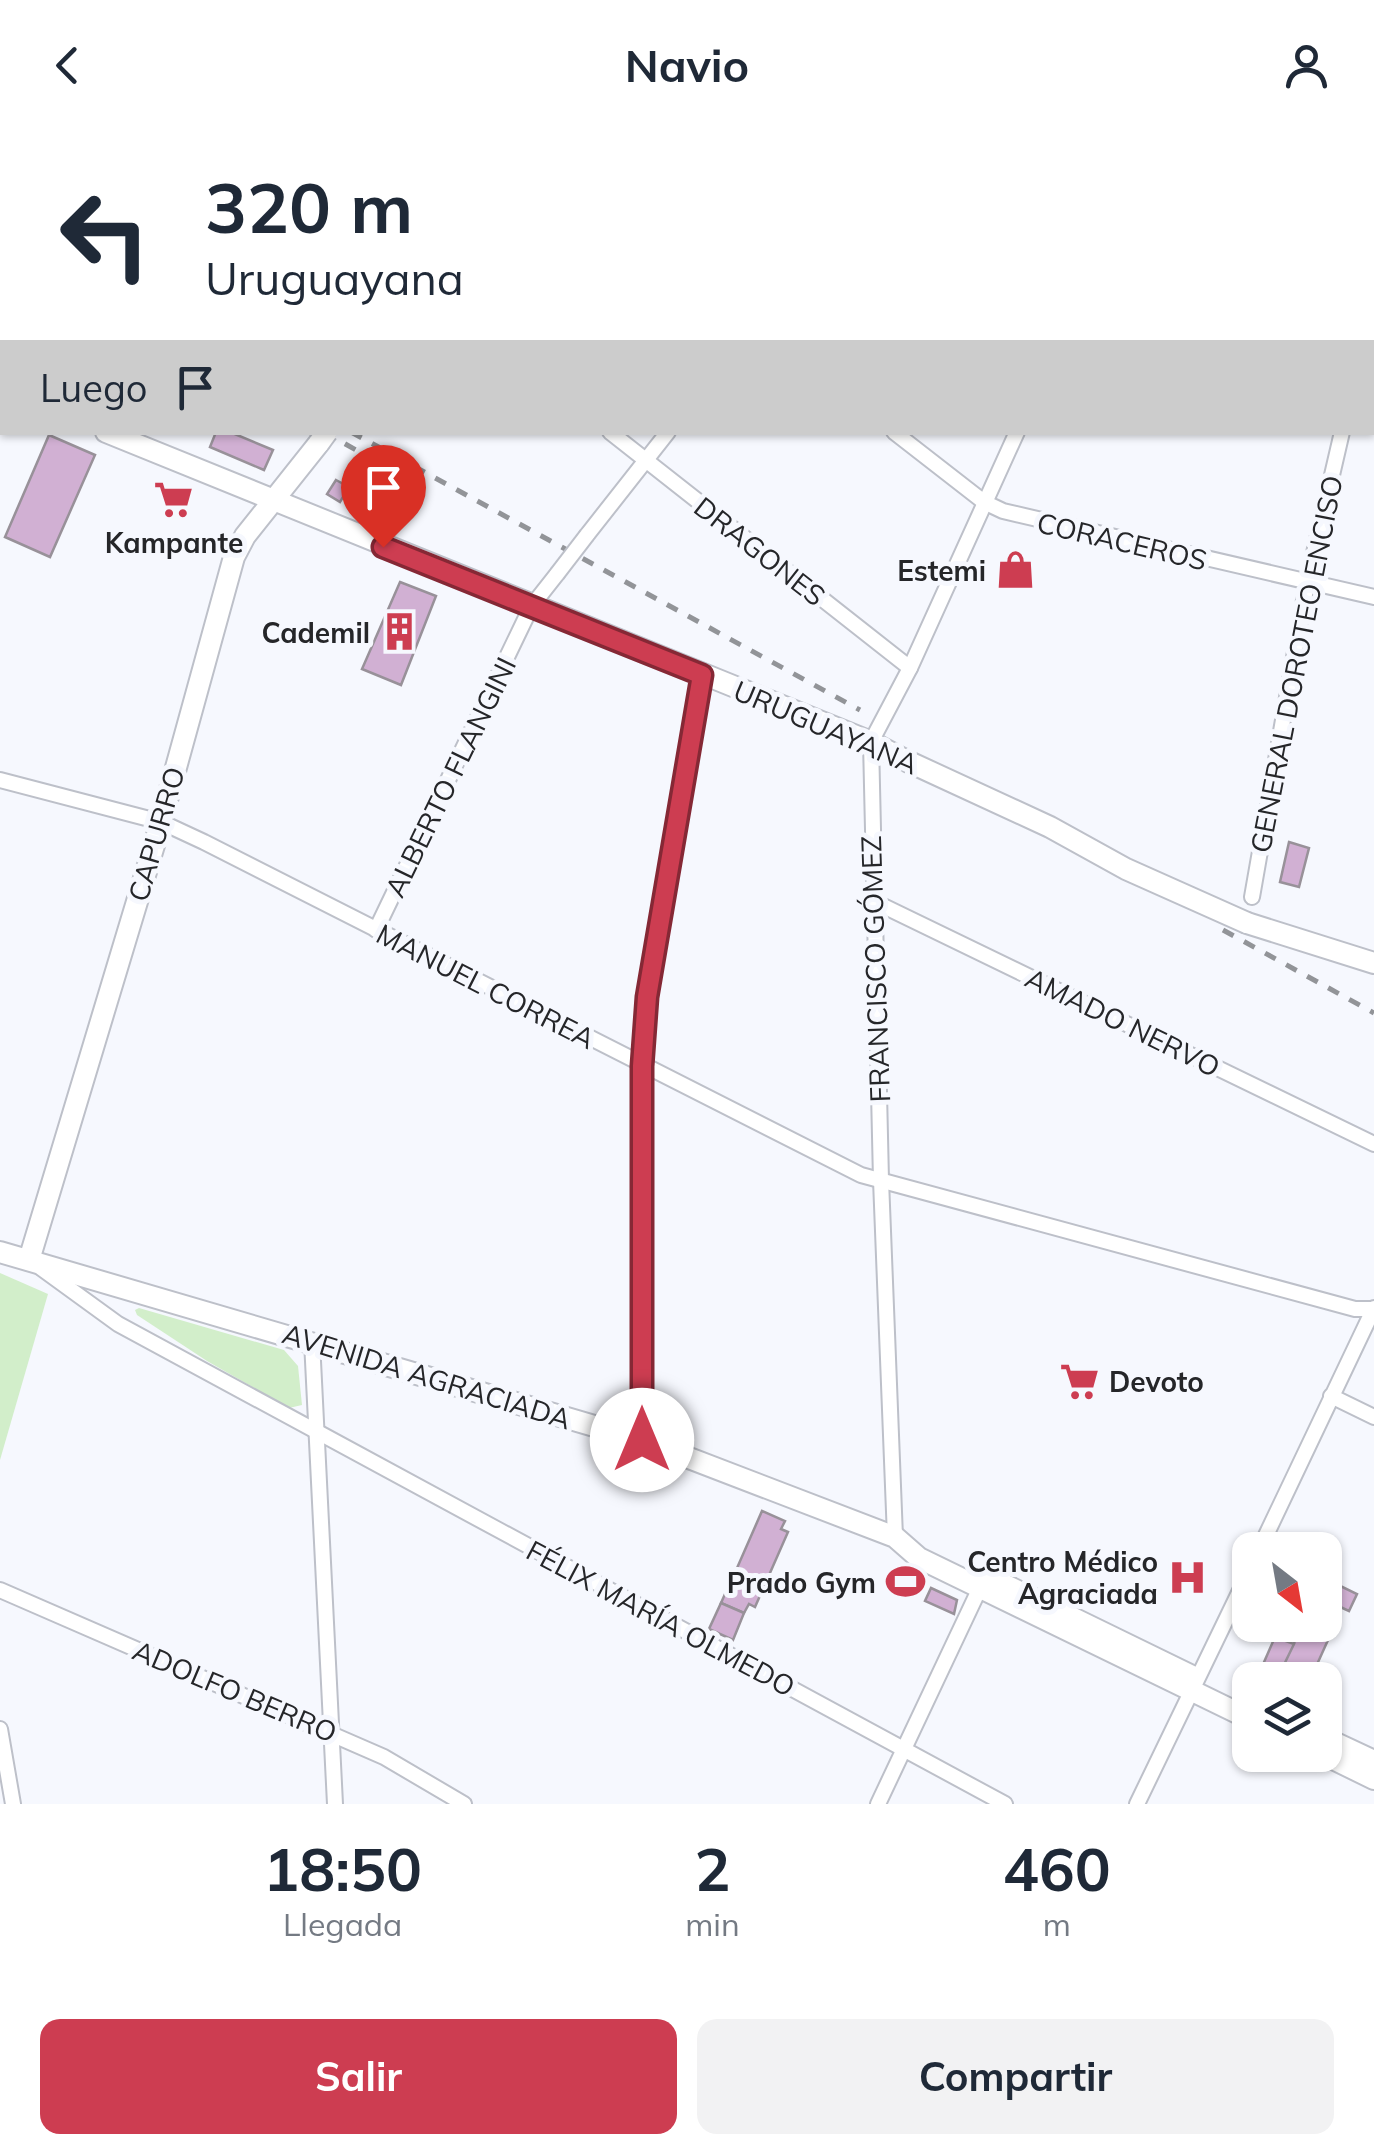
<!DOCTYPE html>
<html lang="es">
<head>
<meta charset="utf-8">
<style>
  :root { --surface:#fff; --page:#f2f2f3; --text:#1f2937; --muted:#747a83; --accent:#cd3d51 }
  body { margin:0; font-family:Mulish,sans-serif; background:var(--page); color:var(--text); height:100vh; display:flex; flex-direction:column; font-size:38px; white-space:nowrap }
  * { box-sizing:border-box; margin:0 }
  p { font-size:32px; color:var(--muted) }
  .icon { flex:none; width:55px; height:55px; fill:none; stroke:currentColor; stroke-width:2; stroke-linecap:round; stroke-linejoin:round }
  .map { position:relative; height:1674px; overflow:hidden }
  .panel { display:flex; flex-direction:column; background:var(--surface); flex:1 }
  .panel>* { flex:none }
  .hud { position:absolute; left:0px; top:0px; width:1375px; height:305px; box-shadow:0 2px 8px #0004; background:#fff; color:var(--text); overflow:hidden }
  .needle { width:65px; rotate:149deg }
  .fabs { position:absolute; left:1232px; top:1402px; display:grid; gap:20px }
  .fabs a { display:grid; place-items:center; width:110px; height:110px; border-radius:20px; background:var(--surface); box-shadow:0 2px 8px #0004; font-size:50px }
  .pin { position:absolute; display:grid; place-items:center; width:85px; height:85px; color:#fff; margin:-102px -42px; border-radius:50% 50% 50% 0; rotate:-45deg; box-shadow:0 0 10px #0007 }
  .pin .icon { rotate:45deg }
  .me { position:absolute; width:110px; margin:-55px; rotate:0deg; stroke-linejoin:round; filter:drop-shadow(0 0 8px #0008) }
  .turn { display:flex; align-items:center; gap:35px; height:210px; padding:0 40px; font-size:45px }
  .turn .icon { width:130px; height:130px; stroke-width:2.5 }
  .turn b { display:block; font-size:70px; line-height:85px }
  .then { display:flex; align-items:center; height:95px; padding:0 40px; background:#0003; gap:20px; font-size:38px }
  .eta { display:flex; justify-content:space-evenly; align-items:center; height:170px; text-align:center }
  .eta b { font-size:60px; font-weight:700; line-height:70px }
  .cta { display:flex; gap:20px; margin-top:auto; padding:20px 40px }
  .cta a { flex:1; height:115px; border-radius:20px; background:var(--accent); color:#fff; font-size:40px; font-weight:700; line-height:115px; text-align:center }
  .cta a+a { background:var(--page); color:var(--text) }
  header { display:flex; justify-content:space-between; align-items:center; height:130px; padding:0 40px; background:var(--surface); font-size:45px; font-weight:700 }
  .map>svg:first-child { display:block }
  .green { fill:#d2eeca }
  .building { fill:#d1b0d3; stroke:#989199; stroke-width:2.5 }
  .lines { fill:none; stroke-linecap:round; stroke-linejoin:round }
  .street-casing { stroke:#bdc0c9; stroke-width:18 }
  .secondary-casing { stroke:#bdc0c9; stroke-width:24 }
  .street { stroke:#fff; stroke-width:14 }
  .secondary { stroke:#fff; stroke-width:20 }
  .rail { stroke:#929498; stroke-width:5; stroke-dasharray:12 12; stroke-linecap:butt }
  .street-bridge-casing { stroke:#bdc0c9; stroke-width:18; stroke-linecap:butt }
  .secondary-bridge-casing { stroke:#bdc0c9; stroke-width:24; stroke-linecap:butt }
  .street-bridge { stroke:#fff; stroke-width:14 }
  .secondary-bridge { stroke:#fff; stroke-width:20 }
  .route-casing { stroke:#852835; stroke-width:25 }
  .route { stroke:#cd3d51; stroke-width:18 }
  .labels { text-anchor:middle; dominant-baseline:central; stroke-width:10; stroke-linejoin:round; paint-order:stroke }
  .street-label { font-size:28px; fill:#252629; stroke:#f6f8fe }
  .poi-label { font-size:28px; font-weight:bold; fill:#252629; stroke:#f6f8fe; text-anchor:end }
</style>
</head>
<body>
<header><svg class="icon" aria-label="back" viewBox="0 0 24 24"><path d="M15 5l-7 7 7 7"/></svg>Navio<svg class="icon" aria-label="person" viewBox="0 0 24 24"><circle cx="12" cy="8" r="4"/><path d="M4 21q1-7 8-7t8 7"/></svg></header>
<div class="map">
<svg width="1374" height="1674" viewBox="0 0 1374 1674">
  <rect width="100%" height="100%" fill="#f6f8fe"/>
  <g class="green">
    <path d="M 0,1143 L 48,1164 L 0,1330 Z"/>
    <path d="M 139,1178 L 284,1220 L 298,1236 L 302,1275 L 289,1278 L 207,1231 L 137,1185 L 135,1180 Z"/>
  </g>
  <g class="building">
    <path d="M 216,302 L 230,302 L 273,320 L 264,340 L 210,317 Z"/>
    <path d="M 49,305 L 95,325 L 50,427 L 5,407 Z"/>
    <path d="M 336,350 L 349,357 L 340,372 L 327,364 Z"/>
    <path d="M 400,452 L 436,466 L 401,555 L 362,539 Z"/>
    <path d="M 1289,712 L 1309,718 L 1299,757 L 1280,752 Z"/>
    <path d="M 762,1381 L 785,1391 L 781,1399 L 788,1402 L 755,1477 L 749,1474 L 744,1483 L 721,1473 L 732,1448 L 737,1450 L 742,1440 L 737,1438 Z"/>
    <path d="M 1326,1449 L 1357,1464 L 1349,1481 L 1325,1470 Z"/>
    <path d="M 931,1458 L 957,1470 L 954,1484 L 925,1471 Z"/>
    <path d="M 721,1473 L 744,1483 L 733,1510 L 709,1499 Z"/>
    <path d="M 1303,1495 L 1319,1502 L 1321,1499 L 1326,1502 L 1323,1507 L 1328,1510 L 1310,1550 L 1296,1550 L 1280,1541 Z"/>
    <path d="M 1275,1507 L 1294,1514 L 1279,1545 L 1261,1539 Z"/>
  </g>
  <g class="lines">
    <defs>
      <g id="street">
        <path d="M 497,0 L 502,2"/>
        <path d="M 814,0 L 827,2"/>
        <path d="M 891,2 L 892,0"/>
        <path d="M 1157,2 L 1158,0"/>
        <path d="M 1372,111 L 1374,112"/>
        <path d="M 1372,168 L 1374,161"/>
        <path d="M 610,302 L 910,538"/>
        <path d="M 894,302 L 984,372 L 1003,381 L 1374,467"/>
        <path d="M 587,405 L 668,302"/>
        <path d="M 0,650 L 161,692 L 204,712 L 861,1045 L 1355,1179 L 1374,1179"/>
        <path d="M 1252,767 L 1307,453 L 1342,302"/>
        <path d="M 873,771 L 1374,1014"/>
        <path d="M 376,800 L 531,477 L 557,444"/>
        <path d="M 41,1138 L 118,1194 L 1005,1674"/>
        <path d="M 312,1211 L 335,1674"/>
        <path d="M 1331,1266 L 1374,1287"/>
        <path d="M 642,1310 L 642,936 L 647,867 L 702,545"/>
        <path d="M 895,1407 L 881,1050 L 871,612 L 910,538 L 1017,302"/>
        <path d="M 1259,1420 L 1374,1178"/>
        <path d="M 0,1460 L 384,1627 L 464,1674"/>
        <path d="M 0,1599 L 13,1674"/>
        <path d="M 878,1674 L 986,1445"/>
        <path d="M 1137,1674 L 1250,1440"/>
      </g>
      <g id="secondary">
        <path d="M 566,2 L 567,0"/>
        <path d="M 0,259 L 2,260"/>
        <path d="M 106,302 L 871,612 L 907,631"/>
        <path d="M 1247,793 L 1374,833"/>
        <path d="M 0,1122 L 642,1310 L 895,1407 L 919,1428 L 1250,1589"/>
        <path d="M 29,1130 L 161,692 L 234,427 L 245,406 L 319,313"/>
        <path d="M 995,1450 L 1194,1547"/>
        <path d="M 1325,1608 L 1374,1631"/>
        <path d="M 1325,1625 L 1374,1649"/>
      </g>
    </defs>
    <use href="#street" class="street-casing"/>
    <use href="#secondary" class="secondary-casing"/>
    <use href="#street" class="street"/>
    <use href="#secondary" class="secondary"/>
    <g class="rail">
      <path d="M 0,125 L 2,127"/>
      <path d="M 324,302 L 363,324"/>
      <path d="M 351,302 L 860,580"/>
      <path d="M 1223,800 L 1374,883"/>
    </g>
    <defs>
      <path id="street-bridge" d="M 557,444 L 587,405"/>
      <g id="secondary-bridge">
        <path d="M 319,313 L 327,302"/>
        <path d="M 907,631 L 1050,697 L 1126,739 L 1247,793"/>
      </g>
    </defs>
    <use href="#street-bridge" class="street-bridge-casing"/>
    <use href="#secondary-bridge" class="secondary-bridge-casing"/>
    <use href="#street-bridge" class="street-bridge"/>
    <use href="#secondary-bridge" class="secondary-bridge"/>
  </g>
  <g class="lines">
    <defs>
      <path id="route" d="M 383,417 L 702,545 L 647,867 L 642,936 L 642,1310"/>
    </defs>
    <use href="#route" class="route-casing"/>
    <use href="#route" class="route"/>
  </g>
  <defs>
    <symbol id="supermarket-bare" viewBox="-9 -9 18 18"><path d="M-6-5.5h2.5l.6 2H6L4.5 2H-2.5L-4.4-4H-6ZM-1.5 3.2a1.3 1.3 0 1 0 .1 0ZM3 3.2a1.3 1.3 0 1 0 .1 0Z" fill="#cd3d51" stroke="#f6f8fe" stroke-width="2.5" paint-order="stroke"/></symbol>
    <symbol id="shop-bare" viewBox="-9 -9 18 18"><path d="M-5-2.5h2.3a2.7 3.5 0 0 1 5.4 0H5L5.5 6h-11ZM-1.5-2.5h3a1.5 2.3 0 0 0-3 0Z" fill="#cd3d51" stroke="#f6f8fe" stroke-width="2.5" paint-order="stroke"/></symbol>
    <symbol id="building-bare" viewBox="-9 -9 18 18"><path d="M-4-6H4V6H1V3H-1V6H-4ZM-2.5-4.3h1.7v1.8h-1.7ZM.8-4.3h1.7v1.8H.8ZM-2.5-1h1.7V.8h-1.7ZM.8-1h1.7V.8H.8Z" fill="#cd3d51" stroke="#f6f8fe" stroke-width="2.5" paint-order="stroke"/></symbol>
    <symbol id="hospital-bare" viewBox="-9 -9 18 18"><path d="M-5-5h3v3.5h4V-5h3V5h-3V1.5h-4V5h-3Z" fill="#cd3d51" stroke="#f6f8fe" stroke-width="2.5" paint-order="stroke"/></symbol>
    <symbol id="stadium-bare" viewBox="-9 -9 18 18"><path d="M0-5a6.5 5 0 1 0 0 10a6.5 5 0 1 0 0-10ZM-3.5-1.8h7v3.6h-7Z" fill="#cd3d51" stroke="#f6f8fe" stroke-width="2.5" paint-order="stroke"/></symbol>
  </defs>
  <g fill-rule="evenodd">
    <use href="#supermarket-bare" x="146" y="342" width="55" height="55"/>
    <use href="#shop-bare" x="988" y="412" width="55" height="55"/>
    <use href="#building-bare" x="372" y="474" width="55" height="55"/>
    <use href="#supermarket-bare" x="1052" y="1224" width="55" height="55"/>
    <use href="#hospital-bare" x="1160" y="1420" width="55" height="55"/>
    <use href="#stadium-bare" x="878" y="1424" width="55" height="55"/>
  </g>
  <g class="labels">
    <g class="street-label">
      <text transform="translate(1122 411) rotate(13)">CORACEROS</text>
      <text transform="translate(760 421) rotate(38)">DRAGONES</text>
      <text transform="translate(1296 534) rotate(-79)">GENERAL DOROTEO ENCISO</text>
      <text transform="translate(826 597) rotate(23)">URUGUAYANA</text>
      <text transform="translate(450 647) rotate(-64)">ALBERTO FLANGINI</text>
      <text transform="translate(156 704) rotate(-74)">CAPURRO</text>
      <text transform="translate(875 839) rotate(-92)">FRANCISCO GÓMEZ</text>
      <text transform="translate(486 856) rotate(27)">MANUEL CORREA</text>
      <text transform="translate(1123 892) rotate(26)">AMADO NERVO</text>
      <text transform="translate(427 1246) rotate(17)">AVENIDA AGRACIADA</text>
      <text transform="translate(661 1488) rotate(28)">FÉLIX MARÍA OLMEDO</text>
      <text transform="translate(235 1561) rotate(23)">ADOLFO BERRO</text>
    </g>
    <g class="poi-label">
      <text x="174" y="412" text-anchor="middle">Kampante</text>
      <text x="986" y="440">Estemi</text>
      <text x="370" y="502">Cademil</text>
      <text x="1109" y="1251" text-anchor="start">Devoto</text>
      <text x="1158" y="1431">Centro Médico<tspan x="1158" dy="32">Agraciada</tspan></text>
      <text x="876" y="1452">Prado Gym</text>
    </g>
  </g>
</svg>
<div class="fabs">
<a><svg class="needle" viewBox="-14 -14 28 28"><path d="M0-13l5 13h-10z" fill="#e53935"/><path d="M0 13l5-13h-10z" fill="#747a83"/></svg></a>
<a><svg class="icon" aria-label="layers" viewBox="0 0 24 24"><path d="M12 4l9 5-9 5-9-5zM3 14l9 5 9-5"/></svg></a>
</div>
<div class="pin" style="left:383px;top:417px;background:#d93025"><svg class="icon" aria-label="arrive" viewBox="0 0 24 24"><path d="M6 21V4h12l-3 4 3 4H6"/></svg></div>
<svg class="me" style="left:642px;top:1310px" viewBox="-20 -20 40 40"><circle r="19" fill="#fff"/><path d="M0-13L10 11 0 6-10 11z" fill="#cd3d51"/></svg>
<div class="hud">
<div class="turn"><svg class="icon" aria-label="left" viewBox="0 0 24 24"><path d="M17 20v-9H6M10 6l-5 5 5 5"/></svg><div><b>320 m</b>Uruguayana</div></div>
<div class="then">Luego<svg class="icon" aria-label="arrive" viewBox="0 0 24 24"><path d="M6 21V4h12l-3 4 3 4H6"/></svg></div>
</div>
</div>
<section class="panel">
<div class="eta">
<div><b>18:50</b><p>Llegada</p></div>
<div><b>2</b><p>min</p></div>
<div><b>460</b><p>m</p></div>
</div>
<div class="cta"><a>Salir</a><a>Compartir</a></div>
</section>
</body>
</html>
